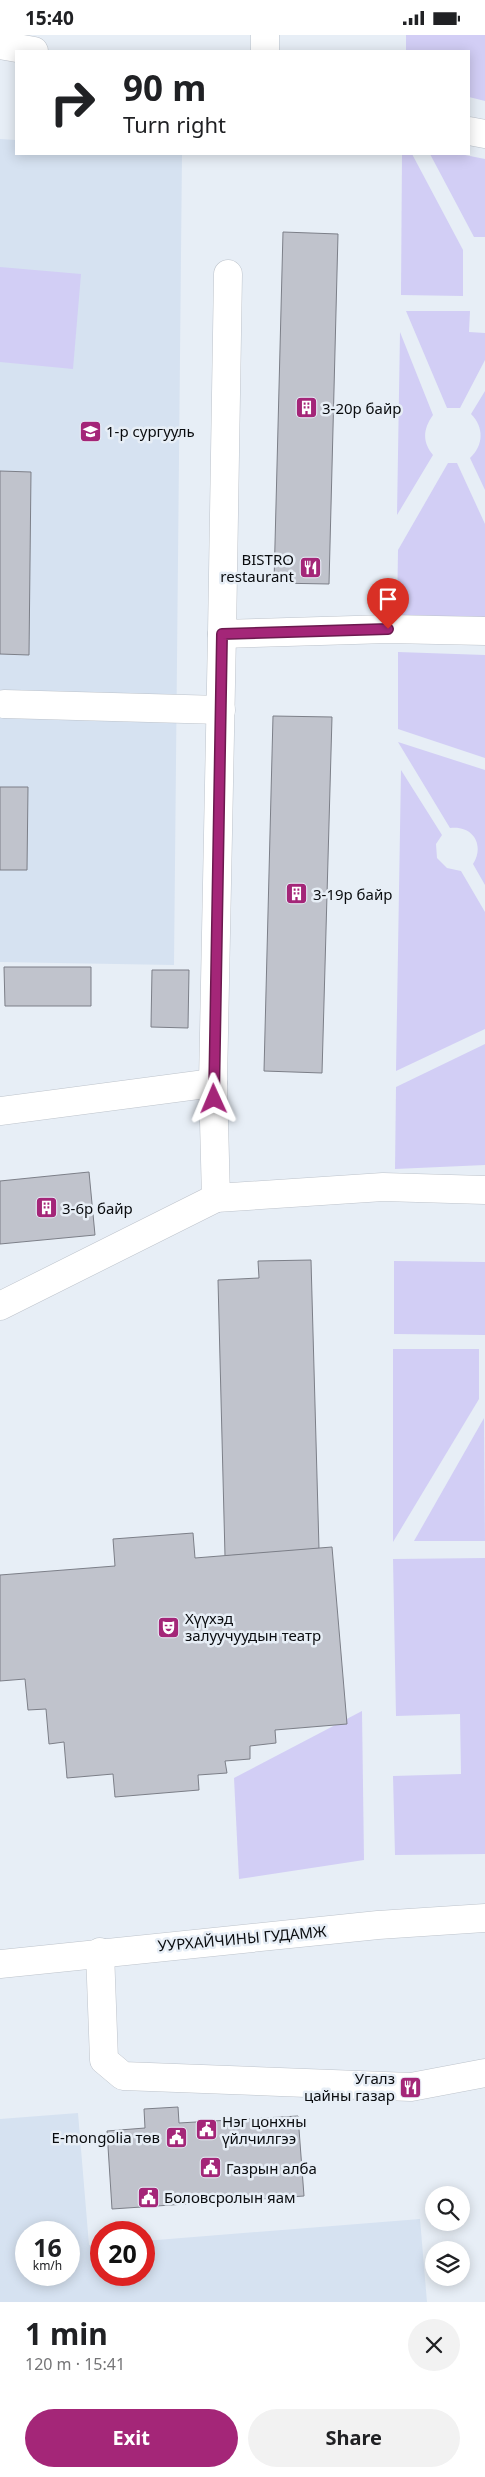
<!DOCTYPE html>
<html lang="en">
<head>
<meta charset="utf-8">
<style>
  :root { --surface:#fff; --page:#f2f2f2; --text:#202124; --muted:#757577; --accent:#a42678 }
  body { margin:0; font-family:"Noto Sans",sans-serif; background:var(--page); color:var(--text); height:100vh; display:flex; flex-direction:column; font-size:19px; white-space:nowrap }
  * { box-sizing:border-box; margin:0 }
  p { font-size:16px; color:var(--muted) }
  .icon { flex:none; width:28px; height:28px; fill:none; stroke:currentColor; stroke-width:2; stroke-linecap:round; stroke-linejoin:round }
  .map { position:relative; height:2267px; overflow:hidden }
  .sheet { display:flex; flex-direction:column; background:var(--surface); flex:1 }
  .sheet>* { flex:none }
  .guide { position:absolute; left:15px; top:15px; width:455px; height:105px; border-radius:0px; box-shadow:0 2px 12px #0003; background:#fff; color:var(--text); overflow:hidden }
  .buttons { position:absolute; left:425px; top:2151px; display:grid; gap:10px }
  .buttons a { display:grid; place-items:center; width:45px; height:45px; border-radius:50%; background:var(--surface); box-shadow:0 2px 12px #0003; font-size:25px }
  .speed { position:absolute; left:15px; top:2186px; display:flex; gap:10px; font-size:25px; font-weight:700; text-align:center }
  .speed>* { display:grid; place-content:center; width:65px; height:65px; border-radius:50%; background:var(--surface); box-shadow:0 2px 12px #0003; line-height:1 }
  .speed small { font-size:12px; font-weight:400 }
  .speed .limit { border:8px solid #d22; background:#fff; color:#111 }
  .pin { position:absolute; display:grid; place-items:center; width:42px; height:42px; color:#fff; margin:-51px -21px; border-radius:50% 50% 50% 0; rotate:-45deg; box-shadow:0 0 5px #0007 }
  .pin .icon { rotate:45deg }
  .me { position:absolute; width:55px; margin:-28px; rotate:359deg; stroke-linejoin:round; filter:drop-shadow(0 0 4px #0008) }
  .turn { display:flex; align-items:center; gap:18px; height:105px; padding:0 25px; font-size:22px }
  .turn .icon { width:65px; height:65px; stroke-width:2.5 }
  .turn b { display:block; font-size:35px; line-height:42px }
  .round { display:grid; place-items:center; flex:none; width:52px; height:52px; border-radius:26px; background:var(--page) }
  .headline { display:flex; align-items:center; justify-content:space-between; height:85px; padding:0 25px }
  h1 { font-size:30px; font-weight:700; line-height:38px }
  .primary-button { display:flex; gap:10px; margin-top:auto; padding:10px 25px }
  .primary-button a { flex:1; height:58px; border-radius:30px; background:var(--accent); color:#fff; font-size:20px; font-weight:700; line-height:58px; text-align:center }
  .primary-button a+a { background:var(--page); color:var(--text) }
  .status { display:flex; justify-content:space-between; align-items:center; height:35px; padding:0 25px; background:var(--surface); direction:ltr }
  .status svg { height:14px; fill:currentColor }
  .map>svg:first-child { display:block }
  .built { fill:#d6e2f1; fill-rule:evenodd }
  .grass { fill:#d2cef5 }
  .building { fill:#c0c3cc; stroke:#7c7f88 }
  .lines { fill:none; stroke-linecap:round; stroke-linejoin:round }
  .minor-casing { stroke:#bdc3cb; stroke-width:29 }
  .minor { stroke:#fff; stroke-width:28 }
  .route-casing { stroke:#6b194e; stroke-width:12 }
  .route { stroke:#a42678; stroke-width:9 }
  .labels { text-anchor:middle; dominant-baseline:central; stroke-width:5; stroke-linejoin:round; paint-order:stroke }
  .poi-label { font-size:15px; fill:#0a0c0f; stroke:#e7eef6; text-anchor:start }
  .street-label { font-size:15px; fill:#0a0c0f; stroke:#e7eef6 }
</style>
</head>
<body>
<div class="status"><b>15:40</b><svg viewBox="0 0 49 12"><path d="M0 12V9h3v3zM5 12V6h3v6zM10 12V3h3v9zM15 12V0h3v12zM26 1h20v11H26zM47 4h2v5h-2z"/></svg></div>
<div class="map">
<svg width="485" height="2267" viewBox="0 0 485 2267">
  <rect width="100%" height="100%" fill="#e7eef6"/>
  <g class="built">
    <path d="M 0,104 L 16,105 L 16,119 L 182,119 L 174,930 L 0,927 Z"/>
    <path d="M 78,2078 L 89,2210 L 101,2209 L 101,2240 L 144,2240 L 144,2206 L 420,2184 L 427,2267 L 0,2267 L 0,2084 ZM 26,2198 L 69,2198 L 69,2240 L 26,2240 Z"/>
  </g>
  <g class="grass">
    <path d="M 406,0 L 485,0 L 485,66 L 469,62 L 469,16 L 406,16 Z"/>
    <path d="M 402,119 L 412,119 L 463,215 L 463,261 L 401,260 Z"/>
    <path d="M 430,119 L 460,119 L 485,124 L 485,202 L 474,202 Z"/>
    <path d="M 0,232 L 81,239 L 73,334 L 0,327 Z"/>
    <path d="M 406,276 L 470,276 L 469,297 L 485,298 L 485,325 L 460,373 L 447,373 Z"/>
    <path d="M 400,297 L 433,380 C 423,394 422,407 433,420 L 397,480 Z"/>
    <path d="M 485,356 L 485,455 L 470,423 C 484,410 484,392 471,379 Z"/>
    <path d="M 448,428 L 457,428 L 485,489 L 485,584 L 397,581 L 398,515 Z"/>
    <path d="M 398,617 L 485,620 L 485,723 L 398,694 Z"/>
    <path d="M 398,707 L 485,735 L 485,850 L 473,829 C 485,810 473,790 450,793 Z"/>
    <path d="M 401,735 L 442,800 L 436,809 L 437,823 L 447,833 L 461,836 L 485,877 L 485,994 L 396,1036 Z"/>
    <path d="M 485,1009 L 485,1130 L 395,1134 L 396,1052 Z"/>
    <path d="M 394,1226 L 485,1227 L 485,1300 L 394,1299 Z"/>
    <path d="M 393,1314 L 479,1314 L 479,1364 L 393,1507 Z"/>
    <path d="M 484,1383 L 485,1506 L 414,1506 Z"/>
    <path d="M 485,1523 L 485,1819 L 395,1820 L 393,1741 L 461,1739 L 460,1679 L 396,1681 L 393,1524 Z"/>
    <path d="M 362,1676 L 364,1825 L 239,1844 L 234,1743 Z"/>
  </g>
  <g class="building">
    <path d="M 283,197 L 338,199 L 329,549 L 274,548 Z"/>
    <path d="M 0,436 L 31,437 L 29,620 L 0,619 Z"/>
    <path d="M 273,681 L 332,682 L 322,1038 L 264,1036 Z"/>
    <path d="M 0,752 L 28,752 L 27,835 L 0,835 Z"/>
    <path d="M 4,932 L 91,932 L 91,971 L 5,971 Z"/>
    <path d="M 152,935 L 189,935 L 188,993 L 151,992 Z"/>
    <path d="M 89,1137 L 95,1200 L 0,1209 L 0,1146 Z"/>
    <path d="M 311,1225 L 319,1514 L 225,1521 L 218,1245 L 259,1243 L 258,1226 Z"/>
    <path d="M 193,1498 L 195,1523 L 332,1512 L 347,1689 L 275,1695 L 276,1708 L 250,1711 L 250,1724 L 225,1726 L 227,1738 L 198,1740 L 199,1755 L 115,1762 L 113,1739 L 67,1743 L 64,1707 L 49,1709 L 46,1674 L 28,1675 L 25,1644 L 0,1646 L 0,1540 L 115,1531 L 113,1504 Z"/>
    <path d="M 178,2072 L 179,2088 L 298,2081 L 304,2161 L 112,2174 L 107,2096 L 145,2093 L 144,2074 Z"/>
  </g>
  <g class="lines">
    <defs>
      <g id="minor">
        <path d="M 0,10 L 34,16"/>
        <path d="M 265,16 L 265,0"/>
        <path d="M 469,96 L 485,99"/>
        <path d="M 228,239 L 222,599 L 388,594 L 485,596"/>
        <path d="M 222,599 L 213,1048 L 216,1163 L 383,1152 L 485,1155"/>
        <path d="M 4,669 L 221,675"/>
        <path d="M 0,1076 L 213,1048"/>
        <path d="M 0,1271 L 216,1163"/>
        <path d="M 100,1917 L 104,2025 L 123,2041 L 411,2052 L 485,2038"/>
        <path d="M 0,1929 L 378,1890 L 485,1883"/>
      </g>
    </defs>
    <use href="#minor" class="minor-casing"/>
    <use href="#minor" class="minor"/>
  </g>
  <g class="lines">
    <defs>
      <path id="route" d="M 214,1064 L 222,599 L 388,594"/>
    </defs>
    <use href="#route" class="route-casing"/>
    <use href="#route" class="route"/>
  </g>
  <defs>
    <symbol id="building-square" viewBox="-11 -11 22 22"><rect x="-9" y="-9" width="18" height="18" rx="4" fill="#a42678" stroke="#e7eef6"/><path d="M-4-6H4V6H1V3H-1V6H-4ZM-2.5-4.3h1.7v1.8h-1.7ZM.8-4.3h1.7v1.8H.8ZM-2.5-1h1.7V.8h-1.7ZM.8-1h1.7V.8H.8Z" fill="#fff"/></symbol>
    <symbol id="school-square" viewBox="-11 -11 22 22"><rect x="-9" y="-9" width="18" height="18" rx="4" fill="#a42678" stroke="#e7eef6"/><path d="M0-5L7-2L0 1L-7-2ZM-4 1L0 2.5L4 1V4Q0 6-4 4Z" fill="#fff"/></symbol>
    <symbol id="restaurant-square" viewBox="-11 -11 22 22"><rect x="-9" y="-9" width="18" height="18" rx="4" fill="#a42678" stroke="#e7eef6"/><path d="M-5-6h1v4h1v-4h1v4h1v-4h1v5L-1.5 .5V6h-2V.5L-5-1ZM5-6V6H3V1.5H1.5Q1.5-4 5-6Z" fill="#fff"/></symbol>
    <symbol id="theatre-square" viewBox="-11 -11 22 22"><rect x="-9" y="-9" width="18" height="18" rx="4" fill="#a42678" stroke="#e7eef6"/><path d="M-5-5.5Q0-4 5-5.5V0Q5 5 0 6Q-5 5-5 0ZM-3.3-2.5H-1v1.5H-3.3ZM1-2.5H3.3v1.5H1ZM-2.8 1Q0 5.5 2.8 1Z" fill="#fff"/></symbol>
    <symbol id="civic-square" viewBox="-11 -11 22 22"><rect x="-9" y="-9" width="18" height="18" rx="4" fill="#a42678" stroke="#e7eef6"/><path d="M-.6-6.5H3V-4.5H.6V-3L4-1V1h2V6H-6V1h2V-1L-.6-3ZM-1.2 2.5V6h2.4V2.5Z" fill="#fff"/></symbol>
  </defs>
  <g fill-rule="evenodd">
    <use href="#building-square" x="294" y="360" width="25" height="25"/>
    <use href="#school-square" x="78" y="384" width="25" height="25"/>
    <use href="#restaurant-square" x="298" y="520" width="25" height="25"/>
    <use href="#building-square" x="284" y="846" width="25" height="25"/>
    <use href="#building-square" x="34" y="1160" width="25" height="25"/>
    <use href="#theatre-square" x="156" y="1580" width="25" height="25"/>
    <use href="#restaurant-square" x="398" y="2040" width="25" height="25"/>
    <use href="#civic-square" x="194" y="2082" width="25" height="25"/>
    <use href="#civic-square" x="164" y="2090" width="25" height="25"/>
    <use href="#civic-square" x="198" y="2120" width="25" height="25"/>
    <use href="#civic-square" x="136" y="2150" width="25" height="25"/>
  </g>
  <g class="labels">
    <g class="poi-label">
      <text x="322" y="373">3-20р байр</text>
      <text x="106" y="396">1-р сургууль</text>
      <text x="294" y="524" text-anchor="end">BISTRO<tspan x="294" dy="17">restaurant</tspan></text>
      <text x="313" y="859">3-19р байр</text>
      <text x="62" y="1173">3-6р байр</text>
      <text x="185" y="1583">Хүүхэд<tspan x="185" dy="17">залуучуудын театр</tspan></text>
      <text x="395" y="2043" text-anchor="end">Угалз<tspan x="395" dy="17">цайны газар</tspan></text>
      <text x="222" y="2086">Нэг цонхны<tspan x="222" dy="17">үйлчилгээ</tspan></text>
      <text x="160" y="2102" text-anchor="end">E-mongolia төв</text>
      <text x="226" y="2133">Газрын алба</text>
      <text x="164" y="2162">Боловсролын яам</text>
    </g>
    <g class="street-label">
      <text transform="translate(242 1903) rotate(-5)">УУРХАЙЧИНЫ ГУДАМЖ</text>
    </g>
  </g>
</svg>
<div class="buttons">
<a><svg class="icon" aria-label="search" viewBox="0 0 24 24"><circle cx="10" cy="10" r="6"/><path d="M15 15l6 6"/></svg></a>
<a><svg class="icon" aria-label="layers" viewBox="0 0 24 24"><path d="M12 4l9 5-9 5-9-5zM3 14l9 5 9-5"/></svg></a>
</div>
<div class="speed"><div>16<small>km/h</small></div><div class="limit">20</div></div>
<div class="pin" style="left:388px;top:594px;background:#d93025"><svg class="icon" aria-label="arrive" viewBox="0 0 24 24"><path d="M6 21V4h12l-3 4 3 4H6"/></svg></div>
<svg class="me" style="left:214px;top:1064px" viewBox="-20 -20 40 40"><path d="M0-17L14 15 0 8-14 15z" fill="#a42678" stroke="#fff" stroke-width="4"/></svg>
<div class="guide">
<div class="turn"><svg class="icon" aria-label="right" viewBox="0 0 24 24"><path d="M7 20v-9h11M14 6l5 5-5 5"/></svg><div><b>90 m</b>Turn right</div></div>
</div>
</div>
<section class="sheet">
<div class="headline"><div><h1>1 min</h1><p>120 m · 15:41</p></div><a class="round"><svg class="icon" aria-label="close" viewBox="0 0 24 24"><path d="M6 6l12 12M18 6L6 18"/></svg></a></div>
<div class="primary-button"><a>Exit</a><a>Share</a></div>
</section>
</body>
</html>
